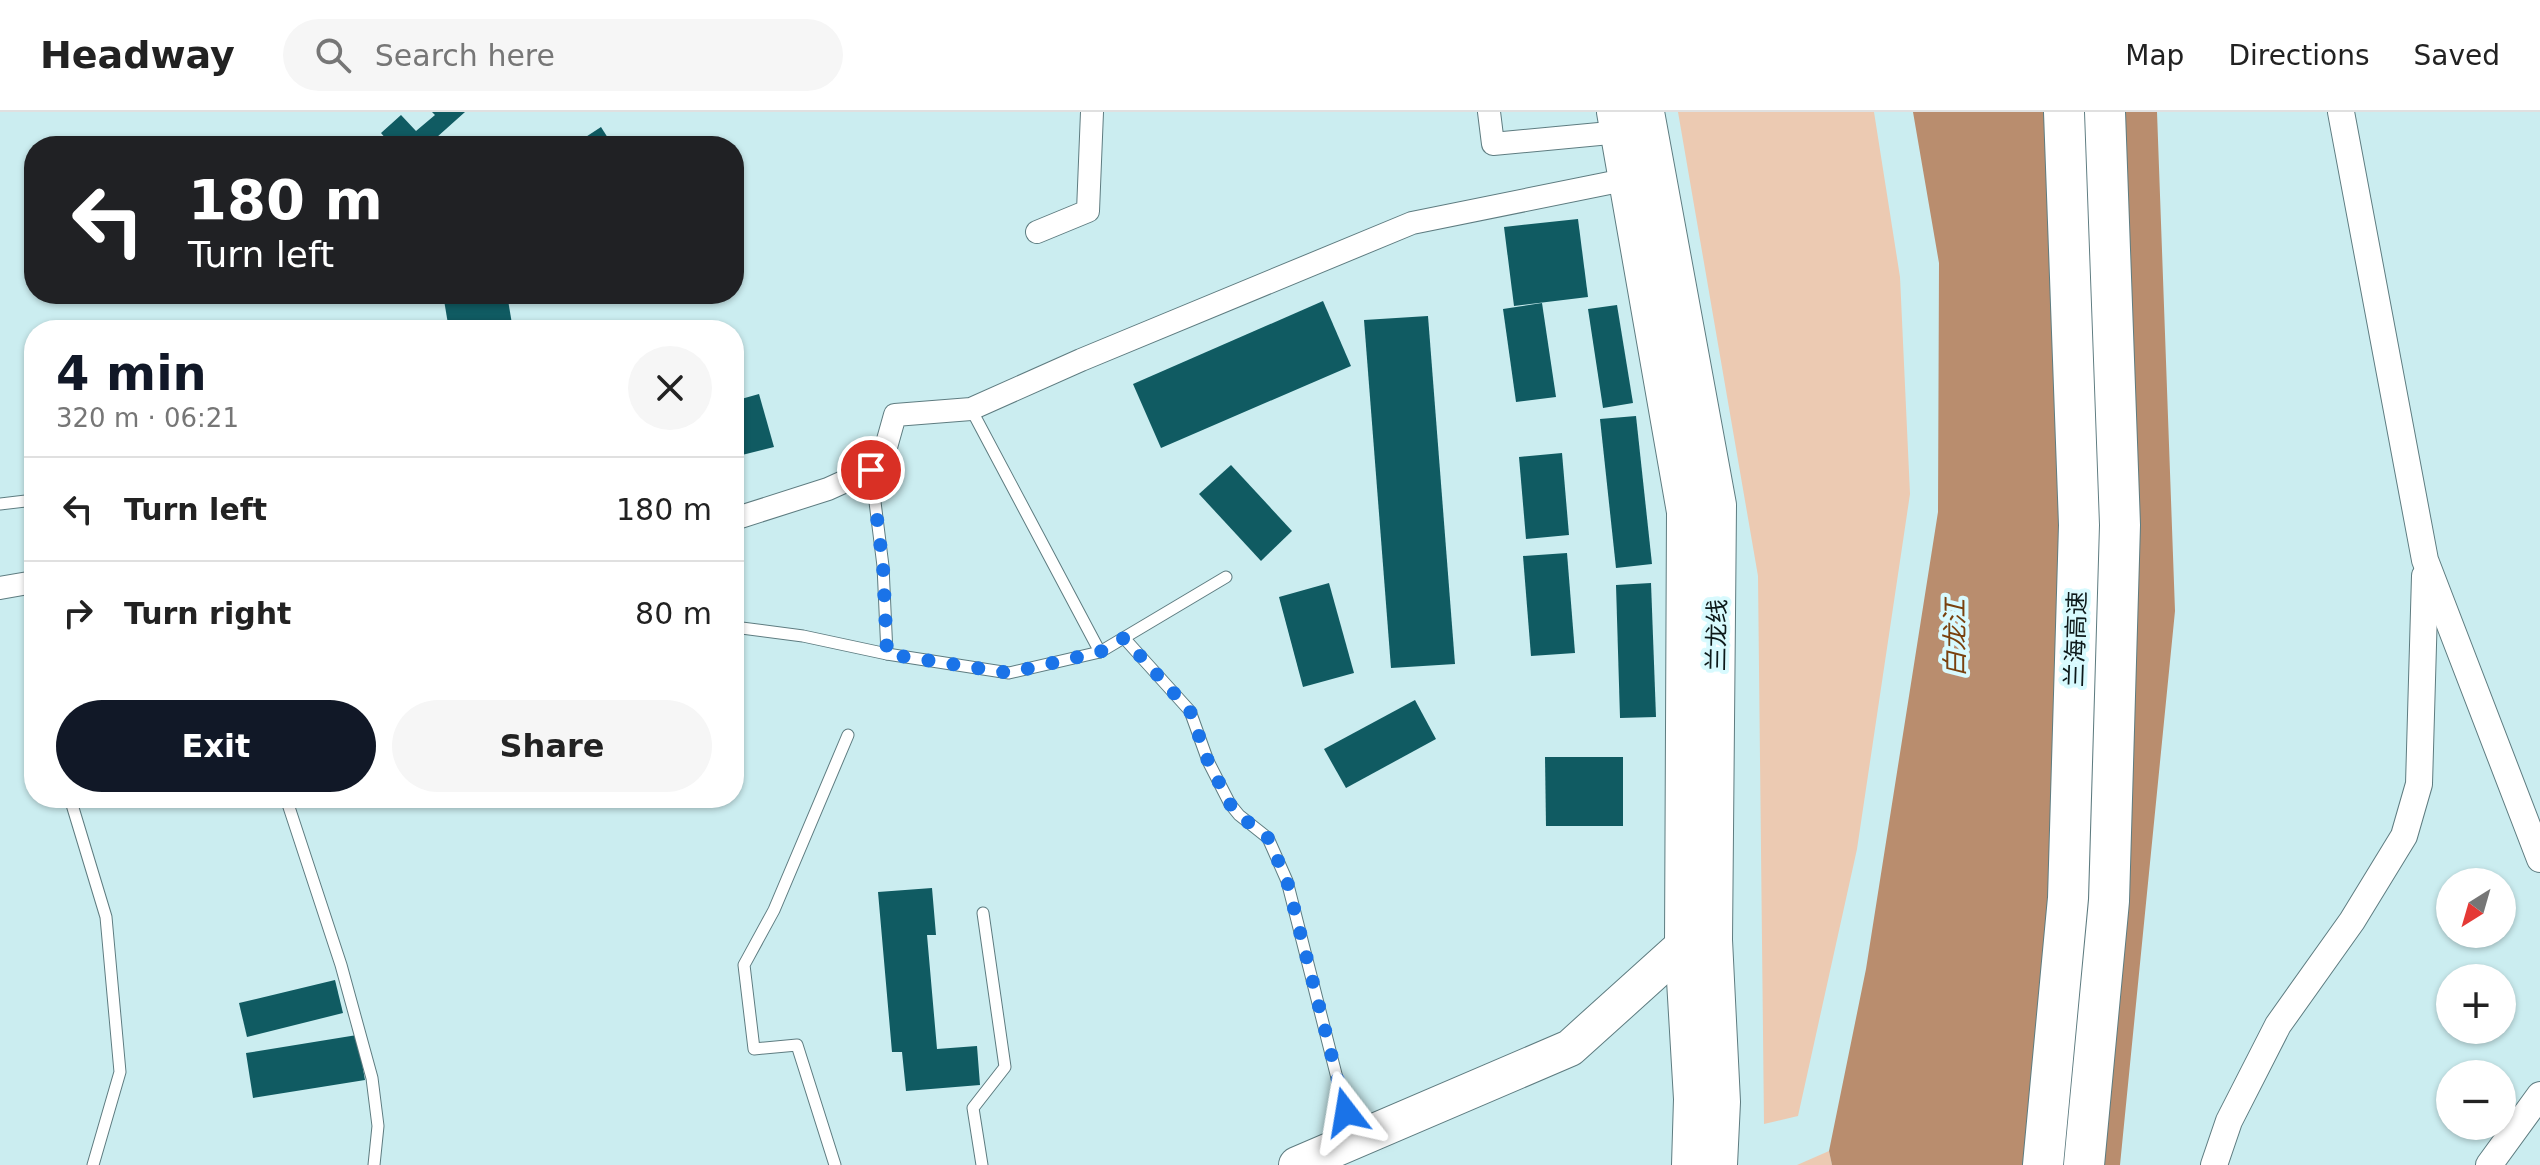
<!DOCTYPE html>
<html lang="en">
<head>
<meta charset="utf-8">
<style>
  :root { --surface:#fff; --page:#f6f6f6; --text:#222; --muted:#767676; --line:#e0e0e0; --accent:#111827 }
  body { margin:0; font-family:"DejaVu Sans","Noto Sans SC",sans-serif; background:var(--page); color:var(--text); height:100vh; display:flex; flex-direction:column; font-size:30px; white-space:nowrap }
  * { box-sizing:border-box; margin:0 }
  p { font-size:26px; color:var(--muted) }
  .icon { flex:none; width:44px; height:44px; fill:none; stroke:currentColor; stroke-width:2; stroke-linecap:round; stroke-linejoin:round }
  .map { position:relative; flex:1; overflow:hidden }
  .panel { position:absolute; left:24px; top:208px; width:720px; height:488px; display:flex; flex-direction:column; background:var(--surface); border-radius:32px; box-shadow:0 2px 6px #0004 }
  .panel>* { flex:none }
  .guide { position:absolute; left:24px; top:24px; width:720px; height:168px; border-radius:32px; box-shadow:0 2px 6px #0004; background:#202124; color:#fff; overflow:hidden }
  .needle { width:52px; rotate:217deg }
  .controls { position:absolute; left:2436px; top:756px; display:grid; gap:16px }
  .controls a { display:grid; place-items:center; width:80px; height:80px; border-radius:50%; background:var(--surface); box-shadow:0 2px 6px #0004; font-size:40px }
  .pin { position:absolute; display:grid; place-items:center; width:68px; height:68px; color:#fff; margin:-34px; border:4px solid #fff; border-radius:50%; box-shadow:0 2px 8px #0007 }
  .me { position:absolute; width:88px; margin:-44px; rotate:346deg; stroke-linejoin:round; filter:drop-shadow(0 0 6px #0008) }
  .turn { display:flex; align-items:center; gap:28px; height:168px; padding:0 32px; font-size:36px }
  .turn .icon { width:104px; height:104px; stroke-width:2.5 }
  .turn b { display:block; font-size:56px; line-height:68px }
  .round { display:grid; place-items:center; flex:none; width:84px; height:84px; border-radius:42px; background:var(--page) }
  .overview { display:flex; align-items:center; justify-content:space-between; height:136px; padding:0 32px }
  h1 { font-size:48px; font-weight:700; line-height:60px; color:var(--accent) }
  .primary-button { display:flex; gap:16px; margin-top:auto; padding:16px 32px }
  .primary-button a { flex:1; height:92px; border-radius:48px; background:var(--accent); color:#fff; font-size:32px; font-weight:700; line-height:92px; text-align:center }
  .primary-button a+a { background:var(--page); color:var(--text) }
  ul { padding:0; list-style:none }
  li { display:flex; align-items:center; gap:24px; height:104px; padding:0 32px; border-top:2px solid var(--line) }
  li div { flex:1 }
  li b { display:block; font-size:30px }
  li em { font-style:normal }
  header { display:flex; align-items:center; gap:48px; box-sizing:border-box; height:112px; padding:0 40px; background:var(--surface); border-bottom:2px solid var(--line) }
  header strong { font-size:38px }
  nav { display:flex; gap:44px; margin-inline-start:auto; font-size:28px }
  .search { width:560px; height:72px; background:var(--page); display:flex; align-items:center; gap:20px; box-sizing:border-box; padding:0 28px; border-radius:44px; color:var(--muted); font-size:30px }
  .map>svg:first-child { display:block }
  .green { fill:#eccab2 }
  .water { fill:#b98d6e }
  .building { fill:#105b62 }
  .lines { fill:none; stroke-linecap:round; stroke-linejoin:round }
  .service-casing { stroke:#5e7c80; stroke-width:13 }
  .minor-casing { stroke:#5e7c80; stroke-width:24 }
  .tertiary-casing { stroke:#5e7c80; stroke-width:28 }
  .trunk-casing { stroke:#5e7c80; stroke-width:38 }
  .motorway-casing { stroke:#5e7c80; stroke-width:42 }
  .service { stroke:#fff; stroke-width:11 }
  .minor { stroke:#fff; stroke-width:22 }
  .tertiary { stroke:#fff; stroke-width:26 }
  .trunk { stroke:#fff; stroke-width:36 }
  .motorway { stroke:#fff; stroke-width:40 }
  .route { stroke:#1a73e8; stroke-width:14; stroke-dasharray:0 25.2 }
  .labels { text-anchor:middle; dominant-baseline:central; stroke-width:8; stroke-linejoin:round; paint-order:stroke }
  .street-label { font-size:24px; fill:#0d191a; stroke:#d8fafe }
  .water-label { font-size:26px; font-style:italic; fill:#79410e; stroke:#d8fafe }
</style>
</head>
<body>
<header>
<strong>Headway</strong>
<div class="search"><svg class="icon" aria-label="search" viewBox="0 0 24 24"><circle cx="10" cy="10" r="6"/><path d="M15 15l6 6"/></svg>Search here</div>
<nav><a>Map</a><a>Directions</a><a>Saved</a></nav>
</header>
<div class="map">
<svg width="2540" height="1053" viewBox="0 0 2540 1053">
  <rect width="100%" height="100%" fill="#cbedf0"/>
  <g class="green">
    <path d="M 1678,0 L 1874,0 L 1900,165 L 1910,382 L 1857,737 L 1798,1004 L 1764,1012 L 1758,464 Z"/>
    <path d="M 1829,1039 L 1832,1053 L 1797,1053 Z"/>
  </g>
  <path class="water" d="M 1913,0 L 2157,0 L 2175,499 L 2120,1053 L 1832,1053 L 1829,1039 L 1866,857 L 1938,400 L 1939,151 Z"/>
  <g class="building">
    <path d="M 432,0 L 465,0 L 427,34 L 392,34 L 381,21 L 401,3 L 416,19 L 435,3 Z"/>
    <path d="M 601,15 L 613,34 L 572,34 Z"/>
    <path d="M 1578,107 L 1588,185 L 1514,194 L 1504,115 Z"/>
    <path d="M 443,182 L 507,182 L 513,218 L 449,218 Z"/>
    <path d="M 1323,189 L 1351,254 L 1161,336 L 1133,272 Z"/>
    <path d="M 1542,191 L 1556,285 L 1516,290 L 1503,197 Z"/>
    <path d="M 1617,193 L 1633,291 L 1603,296 L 1588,197 Z"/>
    <path d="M 1428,204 L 1455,552 L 1391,556 L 1364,208 Z"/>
    <path d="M 759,282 L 774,335 L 734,345 L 734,289 Z"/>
    <path d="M 1636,304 L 1652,452 L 1616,456 L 1600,307 Z"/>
    <path d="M 1562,341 L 1569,423 L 1526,427 L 1519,345 Z"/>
    <path d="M 1231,353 L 1292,419 L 1261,449 L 1199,382 Z"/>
    <path d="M 1567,441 L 1575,541 L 1531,544 L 1523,444 Z"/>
    <path d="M 1329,471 L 1354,561 L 1303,575 L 1279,485 Z"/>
    <path d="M 1651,471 L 1656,605 L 1620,606 L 1616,473 Z"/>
    <path d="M 1415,588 L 1436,627 L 1346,676 L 1324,637 Z"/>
    <path d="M 1545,645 L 1623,645 L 1623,714 L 1546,714 Z"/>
    <path d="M 932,776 L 936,823 L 927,823 L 937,937 L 977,934 L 980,973 L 906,979 L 902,940 L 892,940 L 878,780 Z"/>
    <path d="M 335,868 L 343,901 L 247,925 L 239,891 Z"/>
    <path d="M 357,923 L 365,968 L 253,986 L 246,941 Z"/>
  </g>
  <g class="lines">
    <defs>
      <g id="service">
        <path d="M 971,297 L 1100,540 L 1226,465"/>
        <path d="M 871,358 L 883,454 L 887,542"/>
        <path d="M 0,392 L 34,388"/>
        <path d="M 31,470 L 34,488"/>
        <path d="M 734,515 L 803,524 L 887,542 L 1009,561 L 1100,540"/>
        <path d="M 1124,526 L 1190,599 L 1208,649 L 1230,692 L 1239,703 L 1268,726 L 1287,769 L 1352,1025"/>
        <path d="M 70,686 L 106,805 L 120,960 L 93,1053"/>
        <path d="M 286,686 L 341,853 L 372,966 L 378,1014 L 374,1053"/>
        <path d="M 835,1053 L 797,933 L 754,937 L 744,853 L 774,798 L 848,623"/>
        <path d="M 982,1053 L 973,996 L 1005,955 L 983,801"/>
      </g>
      <g id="minor">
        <path d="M 1489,0 L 1493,32 L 1631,19"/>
        <path d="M 1037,120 L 1088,99 L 1092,0"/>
        <path d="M 734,407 L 828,377 L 881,353 L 895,303 L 971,297 L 1081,248 L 1412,111 L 1639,65"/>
        <path d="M 0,476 L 34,470"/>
      </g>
      <g id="tertiary">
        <path d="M 2341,0 L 2425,448 L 2540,747"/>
        <path d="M 2214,1053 L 2229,1009 L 2278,913 L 2352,809 L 2404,724 L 2419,672 L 2425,464"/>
        <path d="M 2489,1053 L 2540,983"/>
      </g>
      <g id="trunk">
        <path d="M 1615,0 L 1685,400 L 1683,834 L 1692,987 L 1690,1053"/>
        <path d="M 1646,0 L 1718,393 L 1714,828 L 1722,990 L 1719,1053"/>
        <path d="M 1297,1053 L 1570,936 L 1683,834 L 1700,831"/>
      </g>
      <g id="motorway">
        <path d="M 2043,1053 L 2068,786 L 2079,413 L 2064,0"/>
        <path d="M 2084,1053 L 2109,789 L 2120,413 L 2105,0"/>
      </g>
    </defs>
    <use href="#service" class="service-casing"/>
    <use href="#minor" class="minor-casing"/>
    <use href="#tertiary" class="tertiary-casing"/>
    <use href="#trunk" class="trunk-casing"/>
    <use href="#motorway" class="motorway-casing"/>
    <use href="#service" class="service"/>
    <use href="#minor" class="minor"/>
    <use href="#tertiary" class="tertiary"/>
    <use href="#trunk" class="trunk"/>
    <use href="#motorway" class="motorway"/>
  </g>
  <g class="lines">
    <path class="route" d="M 871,358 L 883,454 L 887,542 L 1009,561 L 1100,540 L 1124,526 L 1190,599 L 1208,649 L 1230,692 L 1239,703 L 1268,726 L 1287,769 L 1346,1000"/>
  </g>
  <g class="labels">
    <g class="street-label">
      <text transform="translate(1717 523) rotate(-89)">兰龙线</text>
      <text transform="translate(2076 527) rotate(-88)">兰海高速</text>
    </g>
    <g class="water-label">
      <text transform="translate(1955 526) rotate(-90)">白龙江</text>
    </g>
  </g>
</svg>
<div class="controls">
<a><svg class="needle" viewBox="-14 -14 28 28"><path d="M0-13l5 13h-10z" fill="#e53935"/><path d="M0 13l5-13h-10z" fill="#767676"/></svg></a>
<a>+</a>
<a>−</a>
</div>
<div class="pin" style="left:871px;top:358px;background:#d93025"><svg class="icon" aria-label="arrive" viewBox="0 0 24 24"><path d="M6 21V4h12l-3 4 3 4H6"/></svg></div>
<svg class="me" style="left:1346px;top:1000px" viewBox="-20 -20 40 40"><path d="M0-17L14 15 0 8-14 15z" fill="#1a73e8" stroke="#fff" stroke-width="4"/></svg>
<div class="guide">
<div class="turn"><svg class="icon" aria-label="left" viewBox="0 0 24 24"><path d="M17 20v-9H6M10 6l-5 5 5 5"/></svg><div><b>180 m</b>Turn left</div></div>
</div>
<section class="panel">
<div class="overview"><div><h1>4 min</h1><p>320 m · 06:21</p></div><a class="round"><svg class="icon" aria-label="close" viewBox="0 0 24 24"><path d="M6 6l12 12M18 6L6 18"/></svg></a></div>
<ul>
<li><svg class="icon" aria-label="left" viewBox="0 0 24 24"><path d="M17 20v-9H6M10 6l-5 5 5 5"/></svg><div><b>Turn left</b></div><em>180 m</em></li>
<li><svg class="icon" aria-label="right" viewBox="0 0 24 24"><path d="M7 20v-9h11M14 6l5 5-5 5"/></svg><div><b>Turn right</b></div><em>80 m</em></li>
</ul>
<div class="primary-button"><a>Exit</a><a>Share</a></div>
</section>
</div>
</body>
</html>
